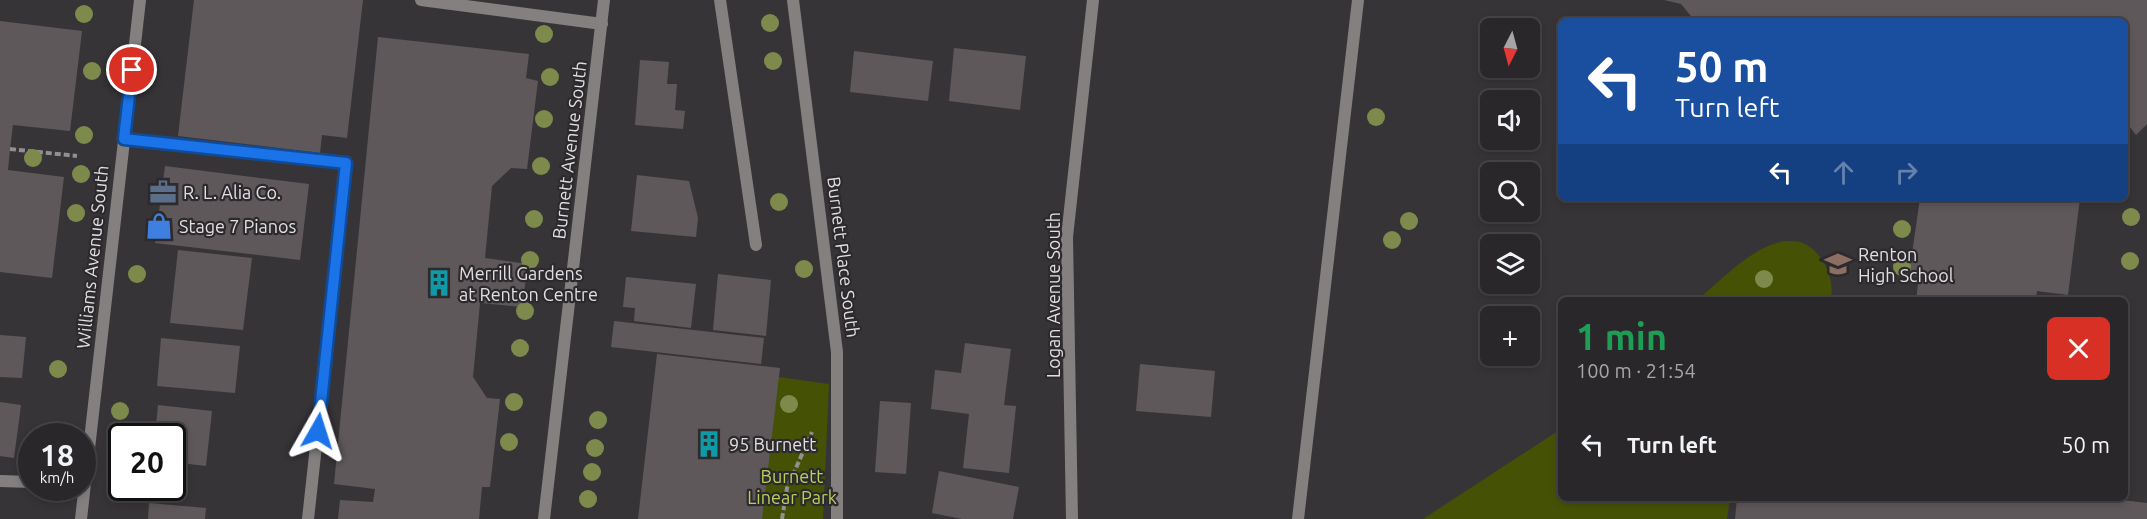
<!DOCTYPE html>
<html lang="en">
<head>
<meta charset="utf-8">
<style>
  :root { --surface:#29272a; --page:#312f32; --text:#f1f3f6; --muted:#a5a5a8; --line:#454447 }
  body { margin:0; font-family:Ubuntu,sans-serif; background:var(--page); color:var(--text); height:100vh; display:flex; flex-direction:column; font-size:22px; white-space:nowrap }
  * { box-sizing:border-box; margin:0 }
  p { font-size:20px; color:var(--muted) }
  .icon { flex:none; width:33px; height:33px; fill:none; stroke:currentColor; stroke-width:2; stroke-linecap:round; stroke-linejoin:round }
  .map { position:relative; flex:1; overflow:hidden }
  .drawer { position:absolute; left:1558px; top:297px; width:570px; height:204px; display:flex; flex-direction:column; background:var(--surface); border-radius:9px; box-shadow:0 3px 9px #0003,0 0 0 2px var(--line) }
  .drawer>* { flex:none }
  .top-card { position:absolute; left:1558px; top:18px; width:570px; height:183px; border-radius:9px; box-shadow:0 3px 9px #0003,0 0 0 2px var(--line); background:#1a4fa0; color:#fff; overflow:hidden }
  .needle { width:39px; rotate:186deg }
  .controls { position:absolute; left:1480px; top:18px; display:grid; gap:12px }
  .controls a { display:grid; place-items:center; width:60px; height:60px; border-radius:9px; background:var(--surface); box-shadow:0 3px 9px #0003,0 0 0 2px var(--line); font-size:30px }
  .speed { position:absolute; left:18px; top:423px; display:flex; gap:12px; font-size:30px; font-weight:700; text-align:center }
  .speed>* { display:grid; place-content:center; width:78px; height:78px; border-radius:50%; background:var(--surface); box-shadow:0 3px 9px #0003,0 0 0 2px var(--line); line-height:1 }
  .speed small { font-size:15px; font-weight:400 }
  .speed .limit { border:3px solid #111; border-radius:9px; background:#fff; color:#111 }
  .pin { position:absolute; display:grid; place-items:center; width:51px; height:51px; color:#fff; margin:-26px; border:3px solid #fff; border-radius:50%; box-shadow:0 2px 6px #0007 }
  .me { position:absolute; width:66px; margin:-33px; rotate:6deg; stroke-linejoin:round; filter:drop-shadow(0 0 4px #0008) }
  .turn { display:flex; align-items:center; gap:21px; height:126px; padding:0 18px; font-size:27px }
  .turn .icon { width:78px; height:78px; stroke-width:2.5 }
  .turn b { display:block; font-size:42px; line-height:51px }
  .lanes { display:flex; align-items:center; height:57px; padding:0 18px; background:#0003; justify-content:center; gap:30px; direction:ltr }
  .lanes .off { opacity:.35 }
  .round { display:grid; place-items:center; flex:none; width:63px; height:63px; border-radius:9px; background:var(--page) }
  .headline { display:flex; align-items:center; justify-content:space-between; height:102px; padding:0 18px }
  h1 { font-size:36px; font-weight:700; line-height:45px; color:#1e9e55 }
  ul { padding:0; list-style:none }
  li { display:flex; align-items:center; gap:18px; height:90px; padding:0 18px }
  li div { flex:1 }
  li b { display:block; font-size:22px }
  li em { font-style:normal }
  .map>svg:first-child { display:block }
  .green { fill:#455206 }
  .building { fill:#5f585b }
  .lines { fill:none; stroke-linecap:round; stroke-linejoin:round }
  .path { stroke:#918f92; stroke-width:4; stroke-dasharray:6 3; stroke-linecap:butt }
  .service { stroke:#848080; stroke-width:12 }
  .minor { stroke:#848080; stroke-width:12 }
  .tertiary { stroke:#848080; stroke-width:12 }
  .tree { fill:#7d8a4b }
  .route-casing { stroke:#114b97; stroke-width:15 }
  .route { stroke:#1a73e8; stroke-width:10 }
  .labels { text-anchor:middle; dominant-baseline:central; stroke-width:4.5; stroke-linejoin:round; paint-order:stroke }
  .street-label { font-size:18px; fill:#e0dee1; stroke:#2d2a2e }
  .poi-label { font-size:18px; fill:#e0dee1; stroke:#2d2a2e; text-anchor:start }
  .park-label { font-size:18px; fill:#b7d05a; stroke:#2d2a2e }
</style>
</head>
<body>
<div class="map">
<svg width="2147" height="519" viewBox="0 0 2147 519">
  <rect width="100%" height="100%" fill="#373438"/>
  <g class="green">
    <path d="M 1785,241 C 1790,241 1796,241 1800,242 C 1822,249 1835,278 1831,300 L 1697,300 C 1723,279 1751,247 1785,241 Z"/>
    <path d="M 772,376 L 829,384 L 823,519 L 755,519 Z"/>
    <path d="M 1561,429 L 1562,498 L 1730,498 L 1727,519 L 1423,519 Z"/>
  </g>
  <g class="building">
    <path d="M 194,0 L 363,0 L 347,138 L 322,135 L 320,153 L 178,136 Z"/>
    <path d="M 1664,0 L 2147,0 L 2147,124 L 2136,135 L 2126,122 L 2126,21 L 1695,21 L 1681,4 Z"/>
    <path d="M 0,21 L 82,31 L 70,131 L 13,125 L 10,149 L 8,170 L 64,177 L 52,278 L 0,272 Z"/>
    <path d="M 378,37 L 529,54 L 526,78 L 538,81 L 527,169 L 511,168 L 492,186 L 485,258 L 528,264 L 522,307 L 480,303 L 473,377 L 487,398 L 500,399 L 490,487 L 482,487 L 479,519 L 338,519 L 340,500 L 373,502 L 375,489 L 334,484 Z"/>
    <path d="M 954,48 L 1026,56 L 1020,110 L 949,101 Z"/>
    <path d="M 854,51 L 933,61 L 928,101 L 850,92 Z"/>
    <path d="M 640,60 L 669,62 L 667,84 L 677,84 L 675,110 L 685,111 L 683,129 L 635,125 Z"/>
    <path d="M 165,166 L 309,184 L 300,260 L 155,243 Z"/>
    <path d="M 637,175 L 689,181 L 698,218 L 696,237 L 631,231 Z"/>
    <path d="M 1920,198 L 2080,198 L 2068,295 L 2037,291 L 2036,300 L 1916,300 L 1919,277 L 1909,275 Z"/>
    <path d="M 178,250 L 252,258 L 243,330 L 170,323 Z"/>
    <path d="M 718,274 L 771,280 L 766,336 L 713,330 Z"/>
    <path d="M 626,277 L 696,284 L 691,328 L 634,321 L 635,308 L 623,307 Z"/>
    <path d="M 614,321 L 764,338 L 761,364 L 611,347 Z"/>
    <path d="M 0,335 L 26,337 L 22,378 L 0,377 Z"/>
    <path d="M 161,338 L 240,346 L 235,393 L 157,386 Z"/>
    <path d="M 965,343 L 1011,349 L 1004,405 L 1016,406 L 1009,473 L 963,468 L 969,414 L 931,409 L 935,370 L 961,373 Z"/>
    <path d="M 657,354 L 780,368 L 762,519 L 638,519 Z"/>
    <path d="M 1140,364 L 1215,371 L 1211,417 L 1136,411 Z"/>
    <path d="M 880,401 L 911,403 L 906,474 L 875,472 Z"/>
    <path d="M 0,402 L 21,405 L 14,458 L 0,456 Z"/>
    <path d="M 158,405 L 212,411 L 206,466 L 172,462 L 172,436 L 155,436 Z"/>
    <path d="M 939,471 L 1019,487 L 1013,519 L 962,519 L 932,513 Z"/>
    <path d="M 1737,498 L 2105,498 L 2147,503 L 2147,519 L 1735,519 Z"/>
    <path d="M 149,503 L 206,508 L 205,519 L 148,519 Z"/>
  </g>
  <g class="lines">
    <g class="path">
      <path d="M 10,149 L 77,156"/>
      <path d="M 782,519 L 787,488 L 812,432"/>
    </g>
    <g class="service">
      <path d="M 421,0 L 602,24"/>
      <path d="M 720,0 L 756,245"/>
      <path d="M 124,139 L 347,163 L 308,519"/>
      <path d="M 0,481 L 32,482"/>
      <path d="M 1298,519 L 1358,0"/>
    </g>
    <g class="minor">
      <path d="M 793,0 L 837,352 L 837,519"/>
      <path d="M 544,519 L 604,0"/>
      <path d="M 1072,519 L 1067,237 L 1093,0"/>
    </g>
    <path class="tertiary" d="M 81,519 L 140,0"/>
  </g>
  <g class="tree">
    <circle cx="84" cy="14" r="9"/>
    <circle cx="770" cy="23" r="9"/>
    <circle cx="544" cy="34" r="9"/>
    <circle cx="773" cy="61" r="9"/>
    <circle cx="92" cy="71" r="9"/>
    <circle cx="550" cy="77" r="9"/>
    <circle cx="1376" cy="117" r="9"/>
    <circle cx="544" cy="119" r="9"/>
    <circle cx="84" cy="135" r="9"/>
    <circle cx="33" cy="158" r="9"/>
    <circle cx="541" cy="166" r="9"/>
    <circle cx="81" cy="174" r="9"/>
    <circle cx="779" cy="202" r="9"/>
    <circle cx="76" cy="213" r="9"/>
    <circle cx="2131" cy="217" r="9"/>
    <circle cx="534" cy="219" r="9"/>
    <circle cx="1409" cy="221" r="9"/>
    <circle cx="1902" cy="229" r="9"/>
    <circle cx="1392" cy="240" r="9"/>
    <circle cx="530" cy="260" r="9"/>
    <circle cx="2130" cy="261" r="9"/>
    <circle cx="1902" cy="267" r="9"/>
    <circle cx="804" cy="269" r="9"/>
    <circle cx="137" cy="274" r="9"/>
    <circle cx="1764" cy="279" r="9"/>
    <circle cx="525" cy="311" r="9"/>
    <circle cx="520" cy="348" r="9"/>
    <circle cx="58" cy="369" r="9"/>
    <circle cx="514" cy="402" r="9"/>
    <circle cx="789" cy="404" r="9"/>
    <circle cx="120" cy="411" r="9"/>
    <circle cx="598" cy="420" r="9"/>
    <circle cx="509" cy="442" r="9"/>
    <circle cx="595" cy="448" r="9"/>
    <circle cx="592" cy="472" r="9"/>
    <circle cx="588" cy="499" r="9"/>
  </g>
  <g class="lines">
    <defs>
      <path id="route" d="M 132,70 L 124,139 L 346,163 L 318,431"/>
    </defs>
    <use href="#route" class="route-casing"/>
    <use href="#route" class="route"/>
  </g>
  <defs>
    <symbol id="office-bare" viewBox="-9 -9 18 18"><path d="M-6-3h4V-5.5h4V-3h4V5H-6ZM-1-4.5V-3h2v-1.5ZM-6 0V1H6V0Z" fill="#5c6f8a" stroke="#2d2a2e" stroke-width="2.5" paint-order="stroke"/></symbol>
    <symbol id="shop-bare" viewBox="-9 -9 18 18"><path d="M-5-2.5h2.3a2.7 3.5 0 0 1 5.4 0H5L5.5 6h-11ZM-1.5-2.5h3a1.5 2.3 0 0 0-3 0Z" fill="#3f7fe0" stroke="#2d2a2e" stroke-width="2.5" paint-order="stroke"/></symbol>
    <symbol id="school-bare" viewBox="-9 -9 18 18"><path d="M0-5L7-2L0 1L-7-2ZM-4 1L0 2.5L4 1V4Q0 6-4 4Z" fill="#8d6e63" stroke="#2d2a2e" stroke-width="2.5" paint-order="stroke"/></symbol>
    <symbol id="building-bare" viewBox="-9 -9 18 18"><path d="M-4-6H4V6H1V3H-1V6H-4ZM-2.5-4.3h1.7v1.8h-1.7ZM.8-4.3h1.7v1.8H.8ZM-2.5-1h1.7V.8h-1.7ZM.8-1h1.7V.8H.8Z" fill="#0f9aa8" stroke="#2d2a2e" stroke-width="2.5" paint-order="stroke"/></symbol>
  </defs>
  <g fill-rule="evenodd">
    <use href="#office-bare" x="144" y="173" width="38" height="38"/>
    <use href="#shop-bare" x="140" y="207" width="38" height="38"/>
    <use href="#school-bare" x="1819" y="245" width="38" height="38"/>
    <use href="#building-bare" x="420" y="264" width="38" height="38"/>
    <use href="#building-bare" x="690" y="425" width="38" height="38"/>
  </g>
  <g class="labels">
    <g class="street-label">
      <text transform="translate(569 150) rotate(-83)">Burnett Avenue South</text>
      <text transform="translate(92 257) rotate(-84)">Williams Avenue South</text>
      <text transform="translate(844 257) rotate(83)">Burnett Place South</text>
      <text transform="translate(1053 295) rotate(-90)">Logan Avenue South</text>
    </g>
    <g class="poi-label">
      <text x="183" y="192">R. L. Alia Co.</text>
      <text x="179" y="226">Stage 7 Pianos</text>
      <text x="1858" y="254">Renton<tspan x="1858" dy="21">High School</tspan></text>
      <text x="459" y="273">Merrill Gardens<tspan x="459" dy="21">at Renton Centre</tspan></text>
      <text x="729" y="444">95 Burnett</text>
    </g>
    <g class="park-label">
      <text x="792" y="476">Burnett<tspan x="792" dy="21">Linear Park</tspan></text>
    </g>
  </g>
</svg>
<div class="controls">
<a><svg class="needle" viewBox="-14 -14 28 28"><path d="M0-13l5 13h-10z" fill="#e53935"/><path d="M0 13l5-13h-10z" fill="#a5a5a8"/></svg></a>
<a><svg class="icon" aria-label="sound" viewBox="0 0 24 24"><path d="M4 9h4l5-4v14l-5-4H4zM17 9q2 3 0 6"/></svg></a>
<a><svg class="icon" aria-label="search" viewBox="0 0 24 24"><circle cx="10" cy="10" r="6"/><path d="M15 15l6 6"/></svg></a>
<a><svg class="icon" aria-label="layers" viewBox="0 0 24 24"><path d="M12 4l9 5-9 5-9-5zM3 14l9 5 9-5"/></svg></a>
<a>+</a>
</div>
<div class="speed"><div>18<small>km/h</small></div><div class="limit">20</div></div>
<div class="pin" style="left:132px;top:70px;background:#d93025"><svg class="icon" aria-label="arrive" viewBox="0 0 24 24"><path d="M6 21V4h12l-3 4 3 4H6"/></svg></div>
<svg class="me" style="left:318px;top:431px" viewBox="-20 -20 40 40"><path d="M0-17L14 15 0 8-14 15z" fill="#1a73e8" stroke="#fff" stroke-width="4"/></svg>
<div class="top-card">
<div class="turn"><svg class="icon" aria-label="left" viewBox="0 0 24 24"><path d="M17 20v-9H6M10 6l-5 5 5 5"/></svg><div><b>50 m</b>Turn left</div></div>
<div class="lanes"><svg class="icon" aria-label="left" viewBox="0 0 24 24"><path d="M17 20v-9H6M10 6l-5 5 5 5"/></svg><svg class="icon off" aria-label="ahead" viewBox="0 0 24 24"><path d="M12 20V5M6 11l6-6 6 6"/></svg><svg class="icon off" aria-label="right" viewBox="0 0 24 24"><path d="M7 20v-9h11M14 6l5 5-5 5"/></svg></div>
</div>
<section class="drawer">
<div class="headline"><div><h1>1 min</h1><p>100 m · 21:54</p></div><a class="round" style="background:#d93025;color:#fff"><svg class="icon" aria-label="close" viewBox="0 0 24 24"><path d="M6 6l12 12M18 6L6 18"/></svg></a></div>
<ul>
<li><svg class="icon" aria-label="left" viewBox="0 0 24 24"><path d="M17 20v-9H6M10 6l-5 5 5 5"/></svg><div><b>Turn left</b></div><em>50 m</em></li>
</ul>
</section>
</div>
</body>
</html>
